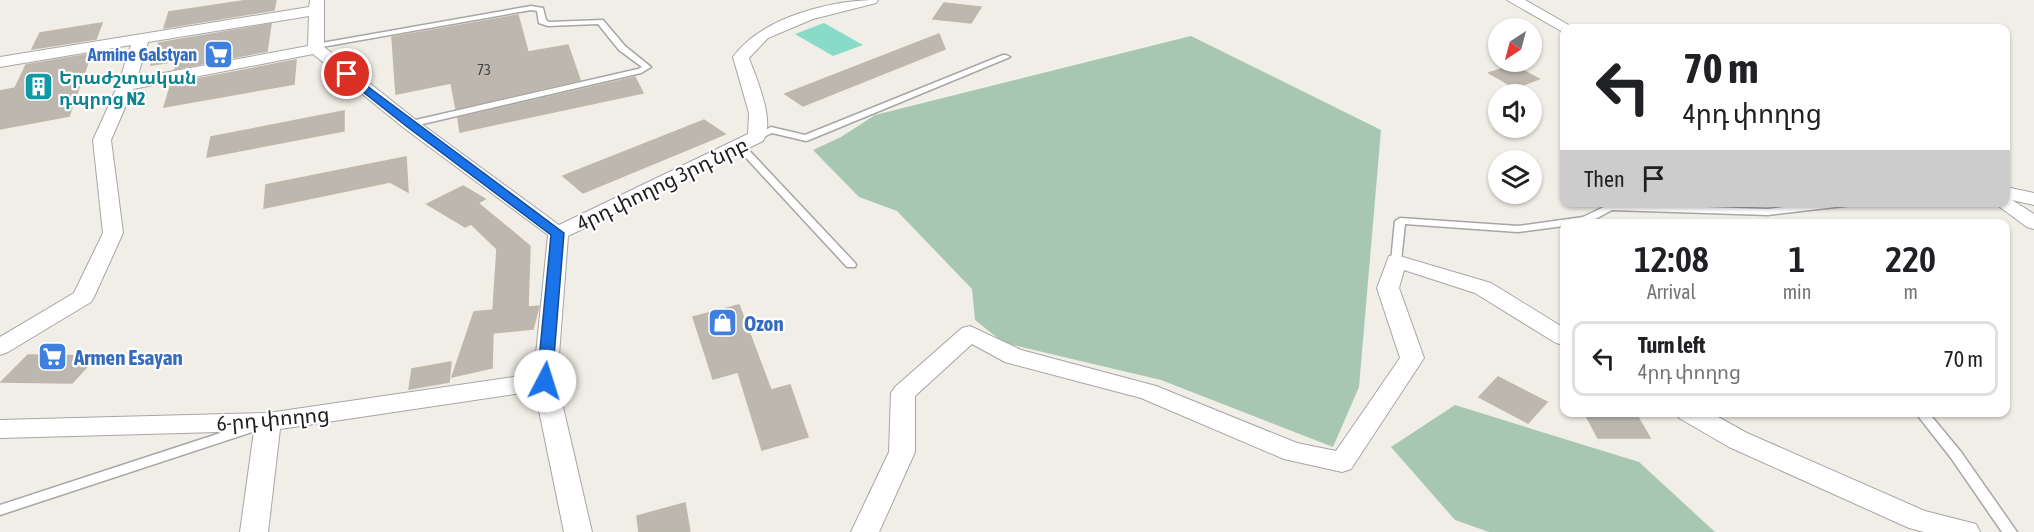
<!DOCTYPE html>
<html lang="en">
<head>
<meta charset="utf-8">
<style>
  :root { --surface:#fff; --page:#f6f6f6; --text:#202124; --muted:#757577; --line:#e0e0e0 }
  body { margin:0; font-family:"Asap Condensed","Noto Sans Armenian",sans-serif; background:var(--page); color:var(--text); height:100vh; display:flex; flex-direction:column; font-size:22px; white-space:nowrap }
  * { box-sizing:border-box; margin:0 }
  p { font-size:20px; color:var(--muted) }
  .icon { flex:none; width:33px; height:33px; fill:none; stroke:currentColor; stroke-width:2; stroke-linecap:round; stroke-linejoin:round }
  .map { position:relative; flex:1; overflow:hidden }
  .details { position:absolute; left:1560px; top:219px; width:450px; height:198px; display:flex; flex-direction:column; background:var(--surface); border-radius:12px; box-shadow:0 2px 4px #0004 }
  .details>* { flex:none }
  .guide { position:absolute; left:1560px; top:24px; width:450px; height:183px; border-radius:12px; box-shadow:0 2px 4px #0004; background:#fff; color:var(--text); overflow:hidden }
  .needle { width:39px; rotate:216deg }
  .tools { position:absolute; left:1488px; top:18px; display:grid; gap:12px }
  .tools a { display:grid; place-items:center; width:54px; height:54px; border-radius:50%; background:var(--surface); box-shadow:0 2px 4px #0004; font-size:30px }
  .pin { position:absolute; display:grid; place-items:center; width:51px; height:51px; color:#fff; margin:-26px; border:3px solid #fff; border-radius:50%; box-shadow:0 2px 6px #0007 }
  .me { position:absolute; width:66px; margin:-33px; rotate:5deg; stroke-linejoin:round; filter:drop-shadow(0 0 4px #0008) }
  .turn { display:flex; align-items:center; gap:21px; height:126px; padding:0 24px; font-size:27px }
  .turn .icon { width:78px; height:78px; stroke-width:2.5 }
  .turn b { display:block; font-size:42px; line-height:51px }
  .then { display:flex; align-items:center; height:57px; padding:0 24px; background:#0003; gap:12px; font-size:22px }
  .eta { display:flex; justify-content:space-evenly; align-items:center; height:102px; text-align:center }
  .eta b { font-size:36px; font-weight:600; line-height:42px }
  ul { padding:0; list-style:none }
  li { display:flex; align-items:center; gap:18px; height:75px; margin:0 12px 9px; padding:0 12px; border:3px solid var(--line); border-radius:12px }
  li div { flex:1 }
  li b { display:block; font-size:22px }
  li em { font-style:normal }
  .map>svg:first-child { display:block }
  .cemetery { fill:#a8c7b2 }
  .pitch { fill:#88dbc9 }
  .building { fill:#bcb7af; stroke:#c1b7a9; stroke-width:1.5 }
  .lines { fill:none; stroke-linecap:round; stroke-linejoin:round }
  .service-casing { stroke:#a6a6a6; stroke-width:3 }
  .minor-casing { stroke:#a6a6a6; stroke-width:2 }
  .service { fill:#fff; fill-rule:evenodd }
  .minor { fill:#fff; fill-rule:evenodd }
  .route { fill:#1a73e8; stroke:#114b97; stroke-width:1.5 }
  .labels { text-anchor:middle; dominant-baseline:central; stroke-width:4.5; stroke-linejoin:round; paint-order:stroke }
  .far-number-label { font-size:15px; fill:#464543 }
  .far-shop-label { font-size:18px; font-weight:bold; fill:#366cbe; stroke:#fff; text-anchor:end }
  .far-culture-label { font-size:18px; font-weight:bold; fill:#0d838f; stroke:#fff; text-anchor:start }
  .street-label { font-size:21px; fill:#1f1f1f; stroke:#fff }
  .shop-label { font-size:21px; font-weight:bold; fill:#366cbe; stroke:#fff; text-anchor:start }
</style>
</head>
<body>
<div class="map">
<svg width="2034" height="532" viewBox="0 0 2034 532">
  <rect width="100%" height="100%" fill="#f0eee6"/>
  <g class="cemetery">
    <path d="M 1191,36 L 1381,130 L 1359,387 L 1333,447 L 1161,380 L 1004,343 L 975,320 L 972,289 L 897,211 L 859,197 L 813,150 L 841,137 L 875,115 Z"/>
    <path d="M 1455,405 L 1639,462 L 1715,532 L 1489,532 L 1455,520 L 1391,447 Z"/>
  </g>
  <path class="pitch" d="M 824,23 L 863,45 L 833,56 L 795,34 Z"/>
  <g class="building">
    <path d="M 249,0 L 276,0 L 274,10 L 164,28 L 169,12 Z"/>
    <path d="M 944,3 L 981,7 L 971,23 L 933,19 Z"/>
    <path d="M 518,15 L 528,52 L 568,45 L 580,80 L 456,109 L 451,83 L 396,94 L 392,37 Z"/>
    <path d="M 102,23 L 96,39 L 32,49 L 40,33 Z"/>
    <path d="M 271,24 L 267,51 L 175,69 L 177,61 L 151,65 L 159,43 Z"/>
    <path d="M 939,34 L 945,49 L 803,106 L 785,94 Z"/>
    <path d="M 91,54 L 69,116 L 0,129 L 0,91 L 15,88 L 26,65 Z"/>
    <path d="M 296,60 L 294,84 L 164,107 L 171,84 Z"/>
    <path d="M 1513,65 L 1539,79 L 1515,88 L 1489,73 Z"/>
    <path d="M 635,77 L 643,93 L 460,132 L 458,118 Z"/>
    <path d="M 344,111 L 344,131 L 207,157 L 211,137 Z"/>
    <path d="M 704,120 L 725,134 L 583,193 L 563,176 Z"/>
    <path d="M 406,157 L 408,192 L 390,182 L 264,208 L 266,185 Z"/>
    <path d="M 463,186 L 485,199 L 478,203 L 530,246 L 528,307 L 539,306 L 533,329 L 493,333 L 492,368 L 452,377 L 474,312 L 493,310 L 497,249 L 471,224 L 465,227 L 427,204 Z"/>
    <path d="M 739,305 L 771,390 L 790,385 L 808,437 L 762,450 L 738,372 L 713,379 L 693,317 Z"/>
    <path d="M 28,355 L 97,356 L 72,383 L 1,382 Z"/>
    <path d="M 451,362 L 449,382 L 409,389 L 412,369 Z"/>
    <path d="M 1498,377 L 1547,402 L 1528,423 L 1479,397 Z"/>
    <path d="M 1584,412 L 1635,412 L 1650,438 L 1598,438 Z"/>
    <path d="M 685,503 L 690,532 L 639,532 L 637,516 Z"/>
  </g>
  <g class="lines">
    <defs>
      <g id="service">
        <path d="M 531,6 L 543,8 L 546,20 L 549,22 L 603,20 L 625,46 L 651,67 L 641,73 L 410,127 L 407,126 L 407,122 L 638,69 L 642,67 L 619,50 L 598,24 L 548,26 L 539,23 L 537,11 L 531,10 L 316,48 L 312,46 L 316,44 Z"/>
        <path d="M 1003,55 L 1006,55 L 1010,57 L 809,140 L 806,141 L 772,133 L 757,140 L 753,137 L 771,127 L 805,135 Z"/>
        <path d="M 740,143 L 743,144 L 855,263 L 856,265 L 855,267 L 847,267 L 737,148 L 735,146 Z"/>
        <path d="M 1824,202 L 1858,202 L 1853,205 L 1768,215 L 1612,210 L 1590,222 L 1564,224 L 1564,226 L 1518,232 L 1405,224 L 1401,261 L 1396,264 L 1391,261 L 1395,221 L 1400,218 L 1518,226 L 1583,217 L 1610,204 L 1768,209 Z"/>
        <path d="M 1915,412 L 1928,412 L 1961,452 L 2017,532 L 2002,532 L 1951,458 Z"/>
        <path d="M 254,422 L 258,424 L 260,427 L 258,430 L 0,515 L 0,505 Z"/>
      </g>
      <g id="minor">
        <path d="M 310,0 L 324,0 L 324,47 L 416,120 L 559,225 L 748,134 L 749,113 L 733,57 C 762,17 831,0 878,0 L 876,3 L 813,19 L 768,38 L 749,58 C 756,78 776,122 763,141 L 568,236 L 557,381 L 592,532 L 564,532 L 535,391 L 280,429 L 268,532 L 240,532 L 254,431 L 0,438 L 0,420 L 268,413 L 534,374 L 548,235 L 404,128 L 313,54 L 133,89 L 111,140 L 123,233 L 94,297 L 91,302 L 8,352 L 0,355 L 0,337 L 74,293 L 103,233 L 93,140 L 118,85 L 131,45 L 0,67 L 0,57 L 309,7 ZM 309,16 L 308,46 L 137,78 L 148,42 Z"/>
        <path d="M 1507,0 L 1525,0 L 1574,28 L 1564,28 L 1564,32 L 1561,31 Z"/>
        <path d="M 2006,187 L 2034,193 L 2034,205 L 2012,200 L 2034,214 L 2034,229 L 2027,227 L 1993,202 L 2006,202 Z"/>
        <path d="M 1396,255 L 1491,283 L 1564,328 L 1564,345 L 1556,343 L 1475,293 L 1404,270 L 1399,288 L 1424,358 L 1351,469 L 1342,472 L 1284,459 L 1141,398 L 1005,362 L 972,344 L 915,396 L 915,452 L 879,532 L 851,532 L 889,452 L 891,393 L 895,387 L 962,328 L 970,326 L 1021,350 L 1156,386 L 1297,443 L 1336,451 L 1400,358 L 1377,288 L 1389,256 Z"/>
        <path d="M 1676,412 L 1709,412 L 1747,433 L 1925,511 L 1976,524 L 1980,532 L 1924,532 L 1909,528 L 1729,447 L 1679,418 Z"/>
      </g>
    </defs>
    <use href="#service" class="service-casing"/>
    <use href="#minor" class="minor-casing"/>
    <use href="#service" class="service"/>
    <use href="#minor" class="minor"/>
  </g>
  <path class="route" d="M 347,71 L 564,233 L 552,381 L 550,385 L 539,385 L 537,381 L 551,235 L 406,126 L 343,76 L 342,74 Z"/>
  <defs>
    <symbol id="supermarket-square" viewBox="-11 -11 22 22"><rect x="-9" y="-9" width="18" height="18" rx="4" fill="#3f7fe0" stroke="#fff"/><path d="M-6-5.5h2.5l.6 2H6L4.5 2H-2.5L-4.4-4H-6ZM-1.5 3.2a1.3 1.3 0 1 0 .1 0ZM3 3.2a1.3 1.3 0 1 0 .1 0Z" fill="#fff"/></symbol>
    <symbol id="building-square" viewBox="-11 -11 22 22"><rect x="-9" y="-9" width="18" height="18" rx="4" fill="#0f9aa8" stroke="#fff"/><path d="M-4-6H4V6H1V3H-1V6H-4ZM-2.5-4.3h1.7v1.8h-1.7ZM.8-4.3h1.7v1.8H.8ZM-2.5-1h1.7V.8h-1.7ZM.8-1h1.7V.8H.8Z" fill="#fff"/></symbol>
    <symbol id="shop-square" viewBox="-11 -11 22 22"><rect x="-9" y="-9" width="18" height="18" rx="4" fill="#3f7fe0" stroke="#fff"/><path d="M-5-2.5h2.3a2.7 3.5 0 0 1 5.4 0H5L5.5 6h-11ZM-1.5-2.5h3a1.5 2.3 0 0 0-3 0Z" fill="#fff"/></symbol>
  </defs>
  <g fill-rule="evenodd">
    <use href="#supermarket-square" x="202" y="38" width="33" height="33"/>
    <use href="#building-square" x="22" y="70" width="33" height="33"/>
    <use href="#shop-square" x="706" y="306" width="33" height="33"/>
    <use href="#supermarket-square" x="36" y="340" width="33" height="33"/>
  </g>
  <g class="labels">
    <g class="far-number-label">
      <text x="484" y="69">73</text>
    </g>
    <g class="far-shop-label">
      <text x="197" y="54">Armine Galstyan</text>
    </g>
    <g class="far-culture-label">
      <text x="59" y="77">Երաժշտական<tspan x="59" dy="21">դպրոց N2</tspan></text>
    </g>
    <g class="street-label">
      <text transform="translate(662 183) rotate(-26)">4րդ փողոց 3րդ նրբ</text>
      <text transform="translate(273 418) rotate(-5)">6-րդ փողոց</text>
    </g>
    <g class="shop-label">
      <text x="744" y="323">Ozon</text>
      <text x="74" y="357">Armen Esayan</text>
    </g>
  </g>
</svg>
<div class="tools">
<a><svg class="needle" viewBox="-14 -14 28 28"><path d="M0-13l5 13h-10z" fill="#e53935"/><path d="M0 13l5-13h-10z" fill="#757577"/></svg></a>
<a><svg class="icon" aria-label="sound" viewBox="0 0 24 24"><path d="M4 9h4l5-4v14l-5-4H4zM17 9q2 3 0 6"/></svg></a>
<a><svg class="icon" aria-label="layers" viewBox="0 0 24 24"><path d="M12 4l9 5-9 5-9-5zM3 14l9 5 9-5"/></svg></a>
</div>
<div class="pin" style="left:347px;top:74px;background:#d93025"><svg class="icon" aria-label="arrive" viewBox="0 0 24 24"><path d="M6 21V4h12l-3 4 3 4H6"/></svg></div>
<svg class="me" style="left:545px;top:381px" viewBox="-20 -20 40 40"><circle r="19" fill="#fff"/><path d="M0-13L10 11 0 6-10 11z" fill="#1a73e8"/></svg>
<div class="guide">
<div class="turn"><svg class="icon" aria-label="left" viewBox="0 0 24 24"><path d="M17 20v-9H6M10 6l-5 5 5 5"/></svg><div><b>70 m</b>4րդ փողոց</div></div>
<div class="then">Then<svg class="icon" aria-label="arrive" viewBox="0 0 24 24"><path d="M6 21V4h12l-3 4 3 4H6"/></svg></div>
</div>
<section class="details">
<div class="eta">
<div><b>12:08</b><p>Arrival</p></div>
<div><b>1</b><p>min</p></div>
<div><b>220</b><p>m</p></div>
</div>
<ul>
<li><svg class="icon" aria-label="left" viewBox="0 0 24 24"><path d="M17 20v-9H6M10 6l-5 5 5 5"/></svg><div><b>Turn left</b><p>4րդ փողոց</p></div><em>70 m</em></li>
</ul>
</section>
</div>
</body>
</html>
